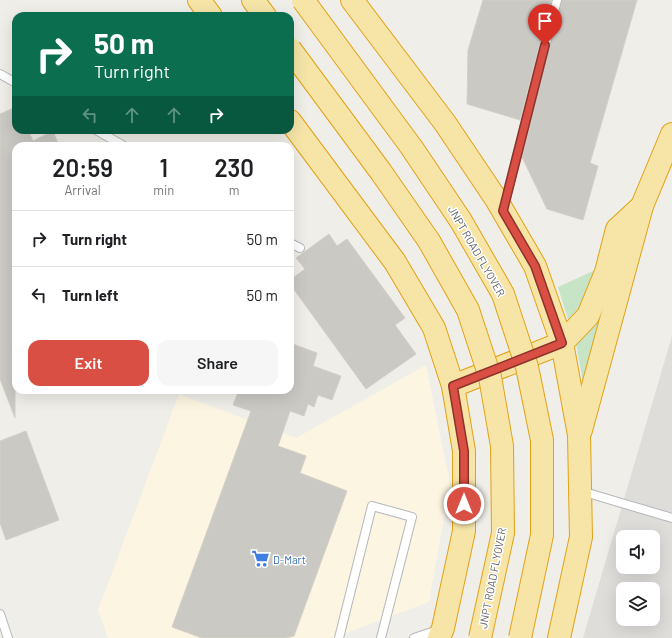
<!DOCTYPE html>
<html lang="en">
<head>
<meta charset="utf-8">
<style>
  :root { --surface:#fff; --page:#f6f6f6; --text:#202124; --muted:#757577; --line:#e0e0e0; --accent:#da4f43 }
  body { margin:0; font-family:Barlow,sans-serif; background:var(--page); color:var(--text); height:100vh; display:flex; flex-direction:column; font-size:15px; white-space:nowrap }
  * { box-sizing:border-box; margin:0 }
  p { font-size:13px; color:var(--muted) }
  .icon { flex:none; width:22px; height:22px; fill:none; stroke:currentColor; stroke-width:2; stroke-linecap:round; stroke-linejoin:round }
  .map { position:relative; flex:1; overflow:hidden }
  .side { position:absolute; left:12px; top:142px; width:282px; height:252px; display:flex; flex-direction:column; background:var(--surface); border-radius:12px; box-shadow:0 4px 16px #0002 }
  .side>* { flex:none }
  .guide { position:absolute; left:12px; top:12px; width:282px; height:122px; border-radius:12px; box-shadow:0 4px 16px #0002; background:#0b6e4f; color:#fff; overflow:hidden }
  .tools { position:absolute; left:616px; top:530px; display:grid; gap:8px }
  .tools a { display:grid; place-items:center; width:44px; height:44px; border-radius:8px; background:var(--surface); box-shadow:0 4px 16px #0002; font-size:20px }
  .pin { position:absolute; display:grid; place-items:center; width:34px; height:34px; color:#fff; margin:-41px -17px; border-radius:50% 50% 50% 0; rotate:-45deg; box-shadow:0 0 4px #0007 }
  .pin .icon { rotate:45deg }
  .me { position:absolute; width:44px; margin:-22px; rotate:0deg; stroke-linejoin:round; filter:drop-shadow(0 0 3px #0008) }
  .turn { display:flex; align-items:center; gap:14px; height:84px; padding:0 16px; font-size:18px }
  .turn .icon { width:52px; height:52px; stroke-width:2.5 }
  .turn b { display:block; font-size:28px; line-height:34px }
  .lanes { display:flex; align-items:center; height:38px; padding:0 16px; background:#0003; justify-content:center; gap:20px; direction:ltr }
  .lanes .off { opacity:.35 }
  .eta { display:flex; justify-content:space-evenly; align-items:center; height:68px; text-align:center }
  .eta b { font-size:24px; font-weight:600; line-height:28px }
  .button { display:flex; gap:8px; margin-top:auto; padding:8px 16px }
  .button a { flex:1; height:46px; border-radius:12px; background:var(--accent); color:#fff; font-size:16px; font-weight:600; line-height:46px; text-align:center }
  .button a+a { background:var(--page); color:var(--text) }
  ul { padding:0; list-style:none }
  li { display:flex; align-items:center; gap:12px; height:56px; padding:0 16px; border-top:1px solid var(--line) }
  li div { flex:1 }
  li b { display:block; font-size:15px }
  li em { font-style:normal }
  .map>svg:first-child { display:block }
  .commercial { fill:#fbf5e1 }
  .industrial { fill:#dfddda; fill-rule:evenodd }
  .green { fill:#c7e4c7 }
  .building { fill:#cbc9c4; stroke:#d4d0c6 }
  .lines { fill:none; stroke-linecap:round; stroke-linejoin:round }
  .service-casing { stroke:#b5b7bb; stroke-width:10 }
  .trunk-casing { stroke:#e2a215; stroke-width:24 }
  .service { stroke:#fff; stroke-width:8 }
  .trunk { stroke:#f6e5a7; stroke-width:22 }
  .trunk-bridge-casing { stroke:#e2a215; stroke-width:24; stroke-linecap:butt }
  .trunk-bridge { stroke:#f6e5a7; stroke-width:22 }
  .route-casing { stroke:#8e332c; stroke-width:10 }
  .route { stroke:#da4f43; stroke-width:7 }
  .labels { text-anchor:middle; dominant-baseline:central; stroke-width:3; stroke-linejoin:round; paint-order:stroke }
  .street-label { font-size:11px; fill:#5f6266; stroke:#fff }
  .shop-label { font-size:11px; fill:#366cbe; stroke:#fff; text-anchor:start }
</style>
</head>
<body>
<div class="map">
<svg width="672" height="638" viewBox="0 0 672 638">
  <rect width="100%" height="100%" fill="#efeee8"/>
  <path class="commercial" d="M 426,365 L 450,484 L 429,602 L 333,638 L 108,638 L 98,610 L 179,394 L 296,438 Z"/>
  <path class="industrial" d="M 672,336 L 672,638 L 583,638 ZM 623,537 L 653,537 L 653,567 L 623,567 ZM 623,589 L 653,589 L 653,619 L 623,619 Z"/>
  <path class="green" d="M 622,250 L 583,382 L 577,349 L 558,287 L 593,271 Z"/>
  <g class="building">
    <path d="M 483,0 L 551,0 L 520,120 L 467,104 L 468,50 Z"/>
    <path d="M 562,0 L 637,0 L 590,163 L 598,166 L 583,220 L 547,209 L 522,157 Z"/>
    <path d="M 16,107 L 16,130 L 28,130 L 33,141 L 53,131 L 59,146 L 16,146 L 15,418 L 0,379 L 0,114 Z"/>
    <path d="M 329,234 L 337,246 L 347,239 L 405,318 L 395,325 L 416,354 L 366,389 L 290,284 L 290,280 L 305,269 L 296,258 Z"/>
    <path d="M 290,343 L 317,353 L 313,366 L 341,376 L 332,400 L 318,395 L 314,407 L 308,404 L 304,416 L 290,411 L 278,446 L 306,456 L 300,473 L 347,491 L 294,636 L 285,638 L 202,638 L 172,627 L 251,411 L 233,405 L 239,390 L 290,390 Z"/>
    <path d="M 26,431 L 59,520 L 6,540 L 0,523 L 0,441 Z"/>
  </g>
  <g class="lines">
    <defs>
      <g id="service">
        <path d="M 0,74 L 16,83"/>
        <path d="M 96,130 L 124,146"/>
        <path d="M 504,206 L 557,0"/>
        <path d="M 290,243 L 300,248"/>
        <path d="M 581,491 L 672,518"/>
        <path d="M 0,614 L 8,638"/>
        <path d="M 339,638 L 372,506 L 412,517 L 381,638"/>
        <path d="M 414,638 L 438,630"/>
      </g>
      <g id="trunk">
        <path d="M 199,0 L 211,16"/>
        <path d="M 253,0 L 265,16"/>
        <path d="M 352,0 L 445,123 L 496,199 L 535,266 L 562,343 L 579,435 L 581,537 L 559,638"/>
        <path d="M 290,121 L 395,262 L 434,328 L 453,386 L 464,451 L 464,531 L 443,628 L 439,638"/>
        <path d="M 453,386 L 562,343 L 588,316 L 606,272 L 617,229 L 642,206"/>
        <path d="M 581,430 L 642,206 L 672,134"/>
      </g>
    </defs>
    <use href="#service" class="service-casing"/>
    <use href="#trunk" class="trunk-casing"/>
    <use href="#service" class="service"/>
    <use href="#trunk" class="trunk"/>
    <defs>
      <g id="trunk-bridge">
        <path d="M 303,0 L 412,148 L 461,221 L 503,294 L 527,367 L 542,440 L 542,535 L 520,638"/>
        <path d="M 290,49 L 381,172 L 429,241 L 468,310 L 490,377 L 502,446 L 503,533 L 480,638"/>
      </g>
    </defs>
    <use href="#trunk-bridge" class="trunk-bridge-casing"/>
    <use href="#trunk-bridge" class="trunk-bridge"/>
  </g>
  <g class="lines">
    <defs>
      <path id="route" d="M 464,504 L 464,451 L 453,386 L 562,343 L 535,266 L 503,211 L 545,45"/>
    </defs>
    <use href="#route" class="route-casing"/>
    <use href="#route" class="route"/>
  </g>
  <defs>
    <symbol id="supermarket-bare" viewBox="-9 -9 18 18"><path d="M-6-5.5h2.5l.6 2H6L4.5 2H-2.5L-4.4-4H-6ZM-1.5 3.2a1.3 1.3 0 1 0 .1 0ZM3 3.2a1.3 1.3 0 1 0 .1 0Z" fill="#3f7fe0" stroke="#fff" stroke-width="2.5" paint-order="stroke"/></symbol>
  </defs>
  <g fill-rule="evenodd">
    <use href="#supermarket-bare" x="248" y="546" width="25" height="25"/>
  </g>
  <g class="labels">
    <g class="street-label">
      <text transform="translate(477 251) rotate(60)">JNPT ROAD FLYOVER</text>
      <text transform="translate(492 578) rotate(-79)">JNPT ROAD FLYOVER</text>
    </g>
    <g class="shop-label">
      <text x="273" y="559">D-Mart</text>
    </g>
  </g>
</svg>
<div class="tools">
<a><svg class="icon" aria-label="sound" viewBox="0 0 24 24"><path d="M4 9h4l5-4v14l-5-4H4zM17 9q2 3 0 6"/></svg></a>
<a><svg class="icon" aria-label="layers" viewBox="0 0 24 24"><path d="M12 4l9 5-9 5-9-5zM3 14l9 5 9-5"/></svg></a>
</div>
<div class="pin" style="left:545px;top:45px;background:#d93025"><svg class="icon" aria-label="arrive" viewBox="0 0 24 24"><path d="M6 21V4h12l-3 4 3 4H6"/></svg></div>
<svg class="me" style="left:464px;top:504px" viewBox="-20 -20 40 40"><circle r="17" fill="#da4f43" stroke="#fff" stroke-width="3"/><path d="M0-11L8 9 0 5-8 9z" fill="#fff"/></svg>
<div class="guide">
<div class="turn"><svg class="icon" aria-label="right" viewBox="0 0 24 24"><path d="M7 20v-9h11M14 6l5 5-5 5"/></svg><div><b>50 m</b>Turn right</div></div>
<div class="lanes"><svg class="icon off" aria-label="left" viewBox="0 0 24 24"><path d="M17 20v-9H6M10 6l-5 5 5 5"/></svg><svg class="icon off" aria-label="ahead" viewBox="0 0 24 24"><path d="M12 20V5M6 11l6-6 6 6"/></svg><svg class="icon off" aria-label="ahead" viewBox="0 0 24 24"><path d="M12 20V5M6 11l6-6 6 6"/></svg><svg class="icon" aria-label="right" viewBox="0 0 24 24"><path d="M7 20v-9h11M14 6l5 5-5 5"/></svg></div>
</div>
<section class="side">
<div class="eta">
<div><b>20:59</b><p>Arrival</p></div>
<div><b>1</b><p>min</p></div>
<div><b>230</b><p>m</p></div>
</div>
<ul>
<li><svg class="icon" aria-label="right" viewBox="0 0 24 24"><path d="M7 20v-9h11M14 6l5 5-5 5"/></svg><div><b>Turn right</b></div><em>50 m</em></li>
<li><svg class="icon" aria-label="left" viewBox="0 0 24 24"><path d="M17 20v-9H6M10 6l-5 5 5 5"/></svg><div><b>Turn left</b></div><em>50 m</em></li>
</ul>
<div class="button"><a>Exit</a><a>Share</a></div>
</section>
</div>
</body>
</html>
